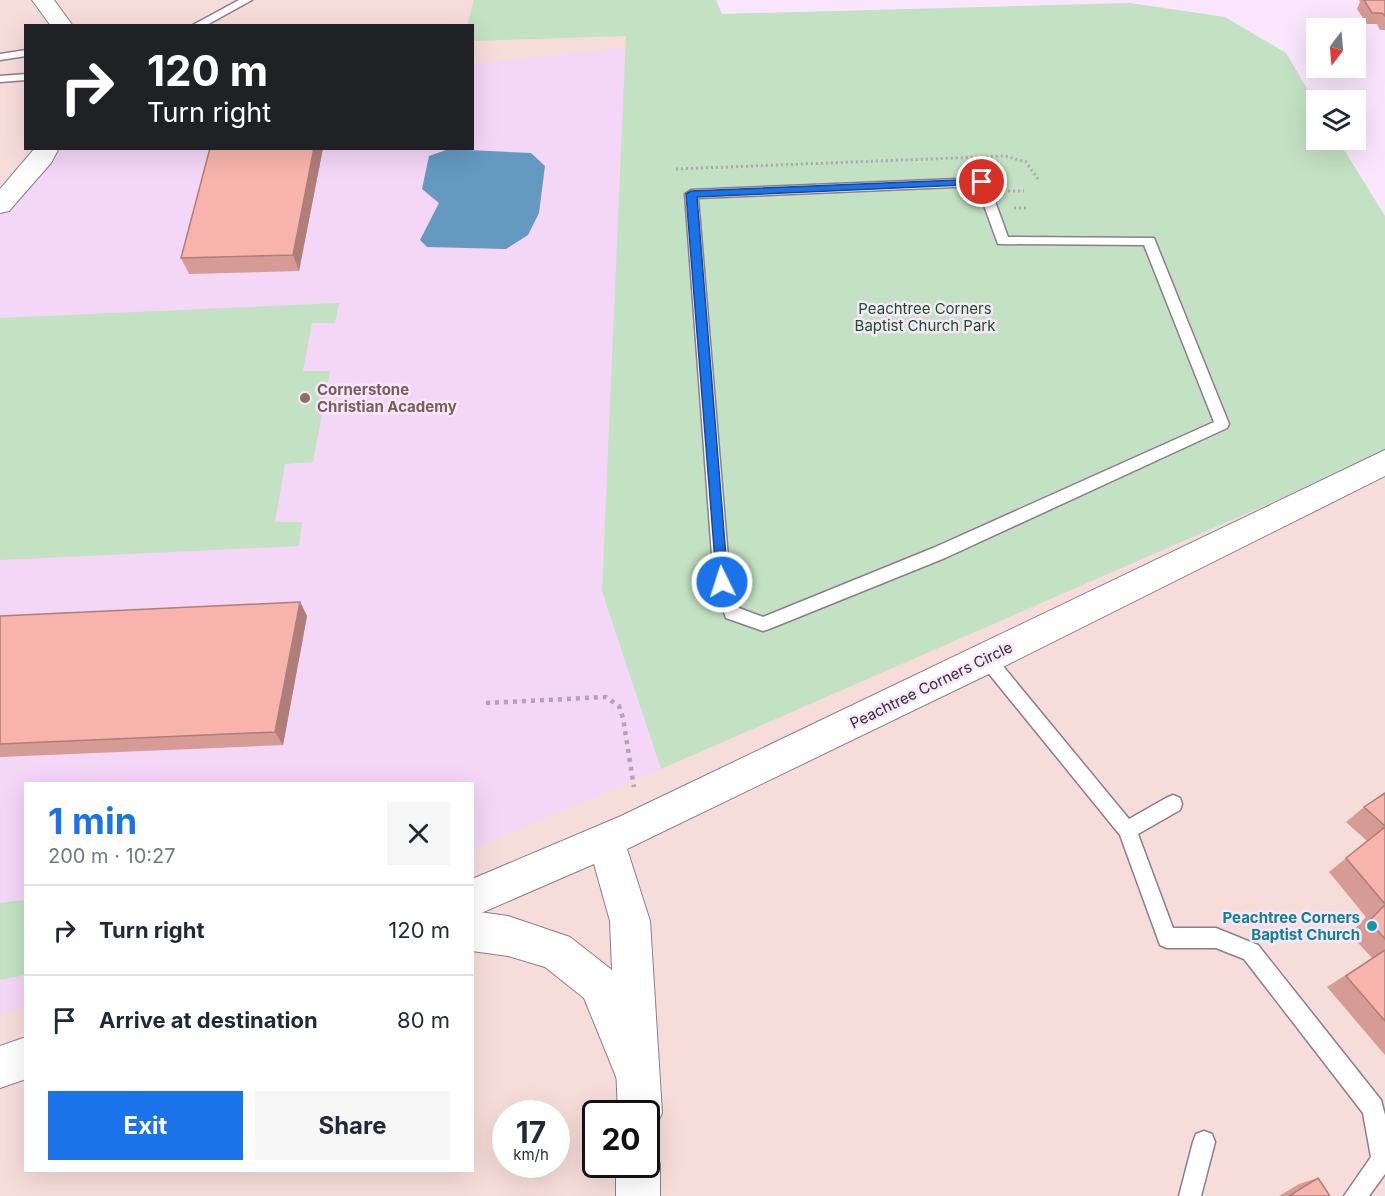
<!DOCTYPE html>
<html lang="en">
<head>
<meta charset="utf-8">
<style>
  :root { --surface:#fff; --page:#f6f6f7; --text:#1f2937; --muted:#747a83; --line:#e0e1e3; --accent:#1a73e8 }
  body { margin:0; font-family:Inter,sans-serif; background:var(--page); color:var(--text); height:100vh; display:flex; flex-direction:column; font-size:22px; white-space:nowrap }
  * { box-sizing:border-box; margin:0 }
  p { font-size:20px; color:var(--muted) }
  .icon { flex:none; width:33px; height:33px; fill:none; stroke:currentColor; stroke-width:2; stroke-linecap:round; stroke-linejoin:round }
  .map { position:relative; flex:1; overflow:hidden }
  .details { position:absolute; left:24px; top:782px; width:450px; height:390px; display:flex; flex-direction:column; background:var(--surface); border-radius:0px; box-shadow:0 6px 24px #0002 }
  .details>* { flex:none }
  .guide { position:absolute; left:24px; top:24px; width:450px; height:126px; border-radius:0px; box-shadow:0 6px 24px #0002; background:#202124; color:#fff; overflow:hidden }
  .needle { width:39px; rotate:196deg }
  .controls { position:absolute; left:1306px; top:18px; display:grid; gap:12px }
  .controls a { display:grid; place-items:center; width:60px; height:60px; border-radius:0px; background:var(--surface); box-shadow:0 6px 24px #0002; font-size:30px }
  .speed { position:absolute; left:492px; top:1100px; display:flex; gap:12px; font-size:30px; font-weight:700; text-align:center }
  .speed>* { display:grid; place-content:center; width:78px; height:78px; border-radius:50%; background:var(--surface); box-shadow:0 6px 24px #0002; line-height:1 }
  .speed small { font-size:15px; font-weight:400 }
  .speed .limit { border:3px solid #111; border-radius:9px; background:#fff; color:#111 }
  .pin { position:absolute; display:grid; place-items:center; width:51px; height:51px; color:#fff; margin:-26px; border:3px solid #fff; border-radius:50%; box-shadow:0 2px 6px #0007 }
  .me { position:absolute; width:66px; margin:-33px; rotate:356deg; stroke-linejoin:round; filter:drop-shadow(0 0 4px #0008) }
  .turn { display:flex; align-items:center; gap:21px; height:126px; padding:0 24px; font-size:27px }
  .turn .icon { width:78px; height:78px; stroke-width:2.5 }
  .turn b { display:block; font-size:42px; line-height:51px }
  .round { display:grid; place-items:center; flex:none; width:63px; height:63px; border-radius:0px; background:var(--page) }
  .summary { display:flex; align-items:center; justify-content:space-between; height:102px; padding:0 24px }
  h1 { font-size:36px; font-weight:700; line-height:45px; color:var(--accent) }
  .primary-button { display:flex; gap:12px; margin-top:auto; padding:12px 24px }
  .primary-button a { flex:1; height:69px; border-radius:0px; background:var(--accent); color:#fff; font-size:24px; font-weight:700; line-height:69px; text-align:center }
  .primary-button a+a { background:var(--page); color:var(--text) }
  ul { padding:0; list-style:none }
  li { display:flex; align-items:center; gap:18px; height:90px; padding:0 24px; border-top:2px solid var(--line) }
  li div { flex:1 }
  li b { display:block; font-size:22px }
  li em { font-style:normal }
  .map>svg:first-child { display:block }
  .commercial { fill:#f7ddda; fill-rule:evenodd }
  .built { fill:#f4d6f7 }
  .green { fill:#c3e1c3 }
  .water { fill:#6599c0 }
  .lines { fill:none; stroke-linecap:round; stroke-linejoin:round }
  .service-casing { stroke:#907a92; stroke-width:3 }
  .minor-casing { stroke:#907a92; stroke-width:2 }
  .tertiary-casing { stroke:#907a92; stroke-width:2 }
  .path-far1 { stroke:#b3a3b4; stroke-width:3; stroke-dasharray:2 3; stroke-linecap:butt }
  .path { stroke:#b3a3b4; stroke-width:4.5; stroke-dasharray:4 5; stroke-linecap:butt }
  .service { fill:#fff; fill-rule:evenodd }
  .minor { fill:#fff; fill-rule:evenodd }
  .tertiary { fill:#fff; fill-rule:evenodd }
  .wall { fill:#d59b94 }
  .shaded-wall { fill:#ae7e78 }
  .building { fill:#f8b4ac; stroke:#ae7e78; stroke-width:1.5 }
  .route { fill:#1a73e8; stroke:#114b97; stroke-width:1.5 }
  .education-dot { fill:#8d6e63; stroke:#fae6fc; stroke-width:2 }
  .culture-dot { fill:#0f9aa8; stroke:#fae6fc; stroke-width:2 }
  .labels { text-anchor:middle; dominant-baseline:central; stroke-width:5; stroke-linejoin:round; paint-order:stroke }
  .park-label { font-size:15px; fill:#12571e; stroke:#fae6fc }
  .education-label { font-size:15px; font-weight:bold; fill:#785e54; stroke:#fae6fc; text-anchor:start }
  .street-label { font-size:15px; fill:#362d37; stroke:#fae6fc }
  .culture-label { font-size:15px; font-weight:bold; fill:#0d838f; stroke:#fae6fc; text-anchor:end }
</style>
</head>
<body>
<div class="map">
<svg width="1385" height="1196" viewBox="0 0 1385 1196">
  <rect width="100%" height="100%" fill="#fae6fc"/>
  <path class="commercial" d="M 0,0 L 627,0 L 626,48 L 1385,453 L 1385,1196 L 0,1196 ZM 26,26 L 472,26 L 472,148 L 26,148 ZM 26,783 L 472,783 L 472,1170 L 26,1170 ZM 506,1113 L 556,1113 L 556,1164 L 506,1164 ZM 596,1113 L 646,1113 L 646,1164 L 596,1164 Z"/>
  <path class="built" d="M 626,48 L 602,591 L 661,769 L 473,849 L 472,783 L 26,783 L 25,1007 L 0,1015 L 0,205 L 47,149 L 472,148 L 473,64 Z"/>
  <g class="green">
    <path d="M 474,0 L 716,0 L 722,14 L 1130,3 L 1225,17 L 1286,53 L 1317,105 L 1317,140 L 1338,140 L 1385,216 L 1385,453 L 661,769 L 602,591 L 626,36 L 473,41 L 472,26 L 467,26 Z"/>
    <path d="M 339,303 L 335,323 L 312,323 L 303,371 L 330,371 L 313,462 L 285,464 L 275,522 L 302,522 L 299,546 L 0,560 L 0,318 Z"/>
    <path d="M 25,900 L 25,975 L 0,980 L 0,903 Z"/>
  </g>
  <path class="water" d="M 449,149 L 531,153 L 545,166 L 539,213 L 528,235 L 506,249 L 427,247 L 420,240 L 439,203 L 422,189 L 429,156 Z"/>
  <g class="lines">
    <defs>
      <g id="service">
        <path d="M 239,0 L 252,0 L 205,26 L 191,26 Z"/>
        <path d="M 26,50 L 26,56 L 0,60 L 0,54 Z"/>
        <path d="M 26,74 L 26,80 L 0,82 L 0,76 Z"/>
        <path d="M 982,178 L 988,182 L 1008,237 L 1154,238 L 1229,424 L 1227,428 L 945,558 L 769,629 L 763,631 L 726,618 L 714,582 L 685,194 L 691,190 ZM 977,186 L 998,244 L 1144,245 L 1214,422 L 933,548 L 763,617 L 739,608 L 730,582 L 698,198 Z"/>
        <path d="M 987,652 L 993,654 L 1129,819 L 1166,798 L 1173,795 L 1180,798 L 1182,804 L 1180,810 L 1138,834 L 1173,928 L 1216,928 L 1258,945 L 1381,1100 L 1385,1115 L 1385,1174 L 1369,1196 L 1344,1196 L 1371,1157 L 1363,1113 L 1244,959 L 1216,948 L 1167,948 L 1160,945 L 1120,835 L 981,664 L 978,659 L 981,654 Z"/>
        <path d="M 1204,1131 L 1212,1134 L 1215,1142 L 1201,1196 L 1179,1196 L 1193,1142 L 1196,1134 Z"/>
      </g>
      <g id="minor">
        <path d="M 32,0 L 54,0 L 73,26 L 51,26 Z"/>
        <path d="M 35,148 L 59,148 L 51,163 L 9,211 L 0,213 L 0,189 Z"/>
        <path d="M 472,911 L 508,916 L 570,937 L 612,970 L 653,1064 L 647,1079 L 632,1085 L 617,1079 L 584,998 L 545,967 L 508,956 L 472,951 Z"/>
      </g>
      <g id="tertiary">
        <path d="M 1385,450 L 1385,476 L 999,669 L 627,849 L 650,921 L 662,1113 L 655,1128 L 646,1132 L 646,1113 L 618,1113 L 610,921 L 594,864 L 472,917 L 472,879 L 621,816 Z"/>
        <path d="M 26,1037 L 26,1079 L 0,1088 L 0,1046 Z"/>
        <path d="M 646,1146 L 654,1148 L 660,1164 L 660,1196 L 616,1196 L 616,1164 L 646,1164 Z"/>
      </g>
    </defs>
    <use href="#service" class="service-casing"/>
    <use href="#minor" class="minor-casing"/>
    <use href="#tertiary" class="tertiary-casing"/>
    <g class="path-far1">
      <path d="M 676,169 L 1005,156 L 1026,162 L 1038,179"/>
      <path d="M 1008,191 L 1024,191"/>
      <path d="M 1014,208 L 1029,208"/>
    </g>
    <path class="path" d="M 486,703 L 606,697 L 619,706 L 623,718 L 634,787"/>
    <use href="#service" class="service"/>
    <use href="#minor" class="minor"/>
    <use href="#tertiary" class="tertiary"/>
  </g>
  <g class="wall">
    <path d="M 1359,0 L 1385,0 L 1385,30 L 1380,30 L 1377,24 L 1367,24 L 1357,9 L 1360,2 Z"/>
    <path d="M 323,148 L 299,271 L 189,274 L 181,258 Z"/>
    <path d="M 300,602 L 307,616 L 283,745 L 0,757 L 0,616 Z"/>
    <path d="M 1385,793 L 1385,1055 L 1327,987 L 1372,958 L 1350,934 L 1366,917 L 1329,872 L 1367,841 L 1346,822 L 1364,807 Z"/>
    <path d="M 1318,1178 L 1330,1196 L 1279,1196 L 1299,1184 Z"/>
  </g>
  <g class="shaded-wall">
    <path d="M 314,148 L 323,148 L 299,271 L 293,255 Z"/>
    <path d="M 300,602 L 307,616 L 283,745 L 275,732 Z"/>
  </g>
  <g class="building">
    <path d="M 1364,0 L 1385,0 L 1385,16 L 1382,13 L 1372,13 Z"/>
    <path d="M 210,148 L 314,148 L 293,255 L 181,258 Z"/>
    <path d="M 300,602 L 275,732 L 0,744 L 0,616 Z"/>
    <path d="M 1385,793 L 1385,826 L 1364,807 Z"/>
    <path d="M 1385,827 L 1385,904 L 1346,858 Z"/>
    <path d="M 1385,905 L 1385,939 L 1369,921 Z"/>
    <path d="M 1385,950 L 1385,1021 L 1346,976 Z"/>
    <path d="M 1318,1178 L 1330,1196 L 1289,1196 Z"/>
  </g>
  <path class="route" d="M 982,179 L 987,182 L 986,184 L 697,197 L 728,582 L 726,586 L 717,586 L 686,194 L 691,191 Z"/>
  <circle class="education-dot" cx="305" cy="398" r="6"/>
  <circle class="culture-dot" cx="1372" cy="926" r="6"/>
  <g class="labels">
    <g class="park-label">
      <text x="925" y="308">Peachtree Corners<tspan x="925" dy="17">Baptist Church Park</tspan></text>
    </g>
    <g class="education-label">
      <text x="317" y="389">Cornerstone<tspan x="317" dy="17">Christian Academy</tspan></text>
    </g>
    <g class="street-label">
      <text transform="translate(931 685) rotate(-26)">Peachtree Corners Circle</text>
    </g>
    <g class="culture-label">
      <text x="1360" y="917">Peachtree Corners<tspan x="1360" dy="17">Baptist Church</tspan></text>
    </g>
  </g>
</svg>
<div class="controls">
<a><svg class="needle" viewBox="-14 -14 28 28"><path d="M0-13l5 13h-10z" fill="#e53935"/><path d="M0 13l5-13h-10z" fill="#747a83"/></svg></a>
<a><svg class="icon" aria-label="layers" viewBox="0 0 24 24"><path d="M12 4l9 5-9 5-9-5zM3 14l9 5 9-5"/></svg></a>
</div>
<div class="speed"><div>17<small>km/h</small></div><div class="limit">20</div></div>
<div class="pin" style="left:982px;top:182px;background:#d93025"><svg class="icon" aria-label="arrive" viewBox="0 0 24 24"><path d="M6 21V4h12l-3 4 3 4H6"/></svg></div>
<svg class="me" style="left:722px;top:582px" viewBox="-20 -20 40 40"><circle r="17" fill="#1a73e8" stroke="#fff" stroke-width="3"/><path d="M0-11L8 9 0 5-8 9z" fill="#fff"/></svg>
<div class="guide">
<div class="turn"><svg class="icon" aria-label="right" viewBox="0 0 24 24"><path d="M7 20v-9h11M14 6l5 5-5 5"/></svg><div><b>120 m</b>Turn right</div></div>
</div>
<section class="details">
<div class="summary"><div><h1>1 min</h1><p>200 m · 10:27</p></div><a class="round"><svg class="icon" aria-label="close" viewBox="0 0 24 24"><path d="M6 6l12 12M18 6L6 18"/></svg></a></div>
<ul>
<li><svg class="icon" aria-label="right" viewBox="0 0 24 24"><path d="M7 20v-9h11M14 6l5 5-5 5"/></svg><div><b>Turn right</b></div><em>120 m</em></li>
<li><svg class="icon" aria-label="arrive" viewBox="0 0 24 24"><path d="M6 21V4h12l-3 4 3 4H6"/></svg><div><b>Arrive at destination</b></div><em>80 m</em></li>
</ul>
<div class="primary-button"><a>Exit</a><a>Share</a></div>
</section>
</div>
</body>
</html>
